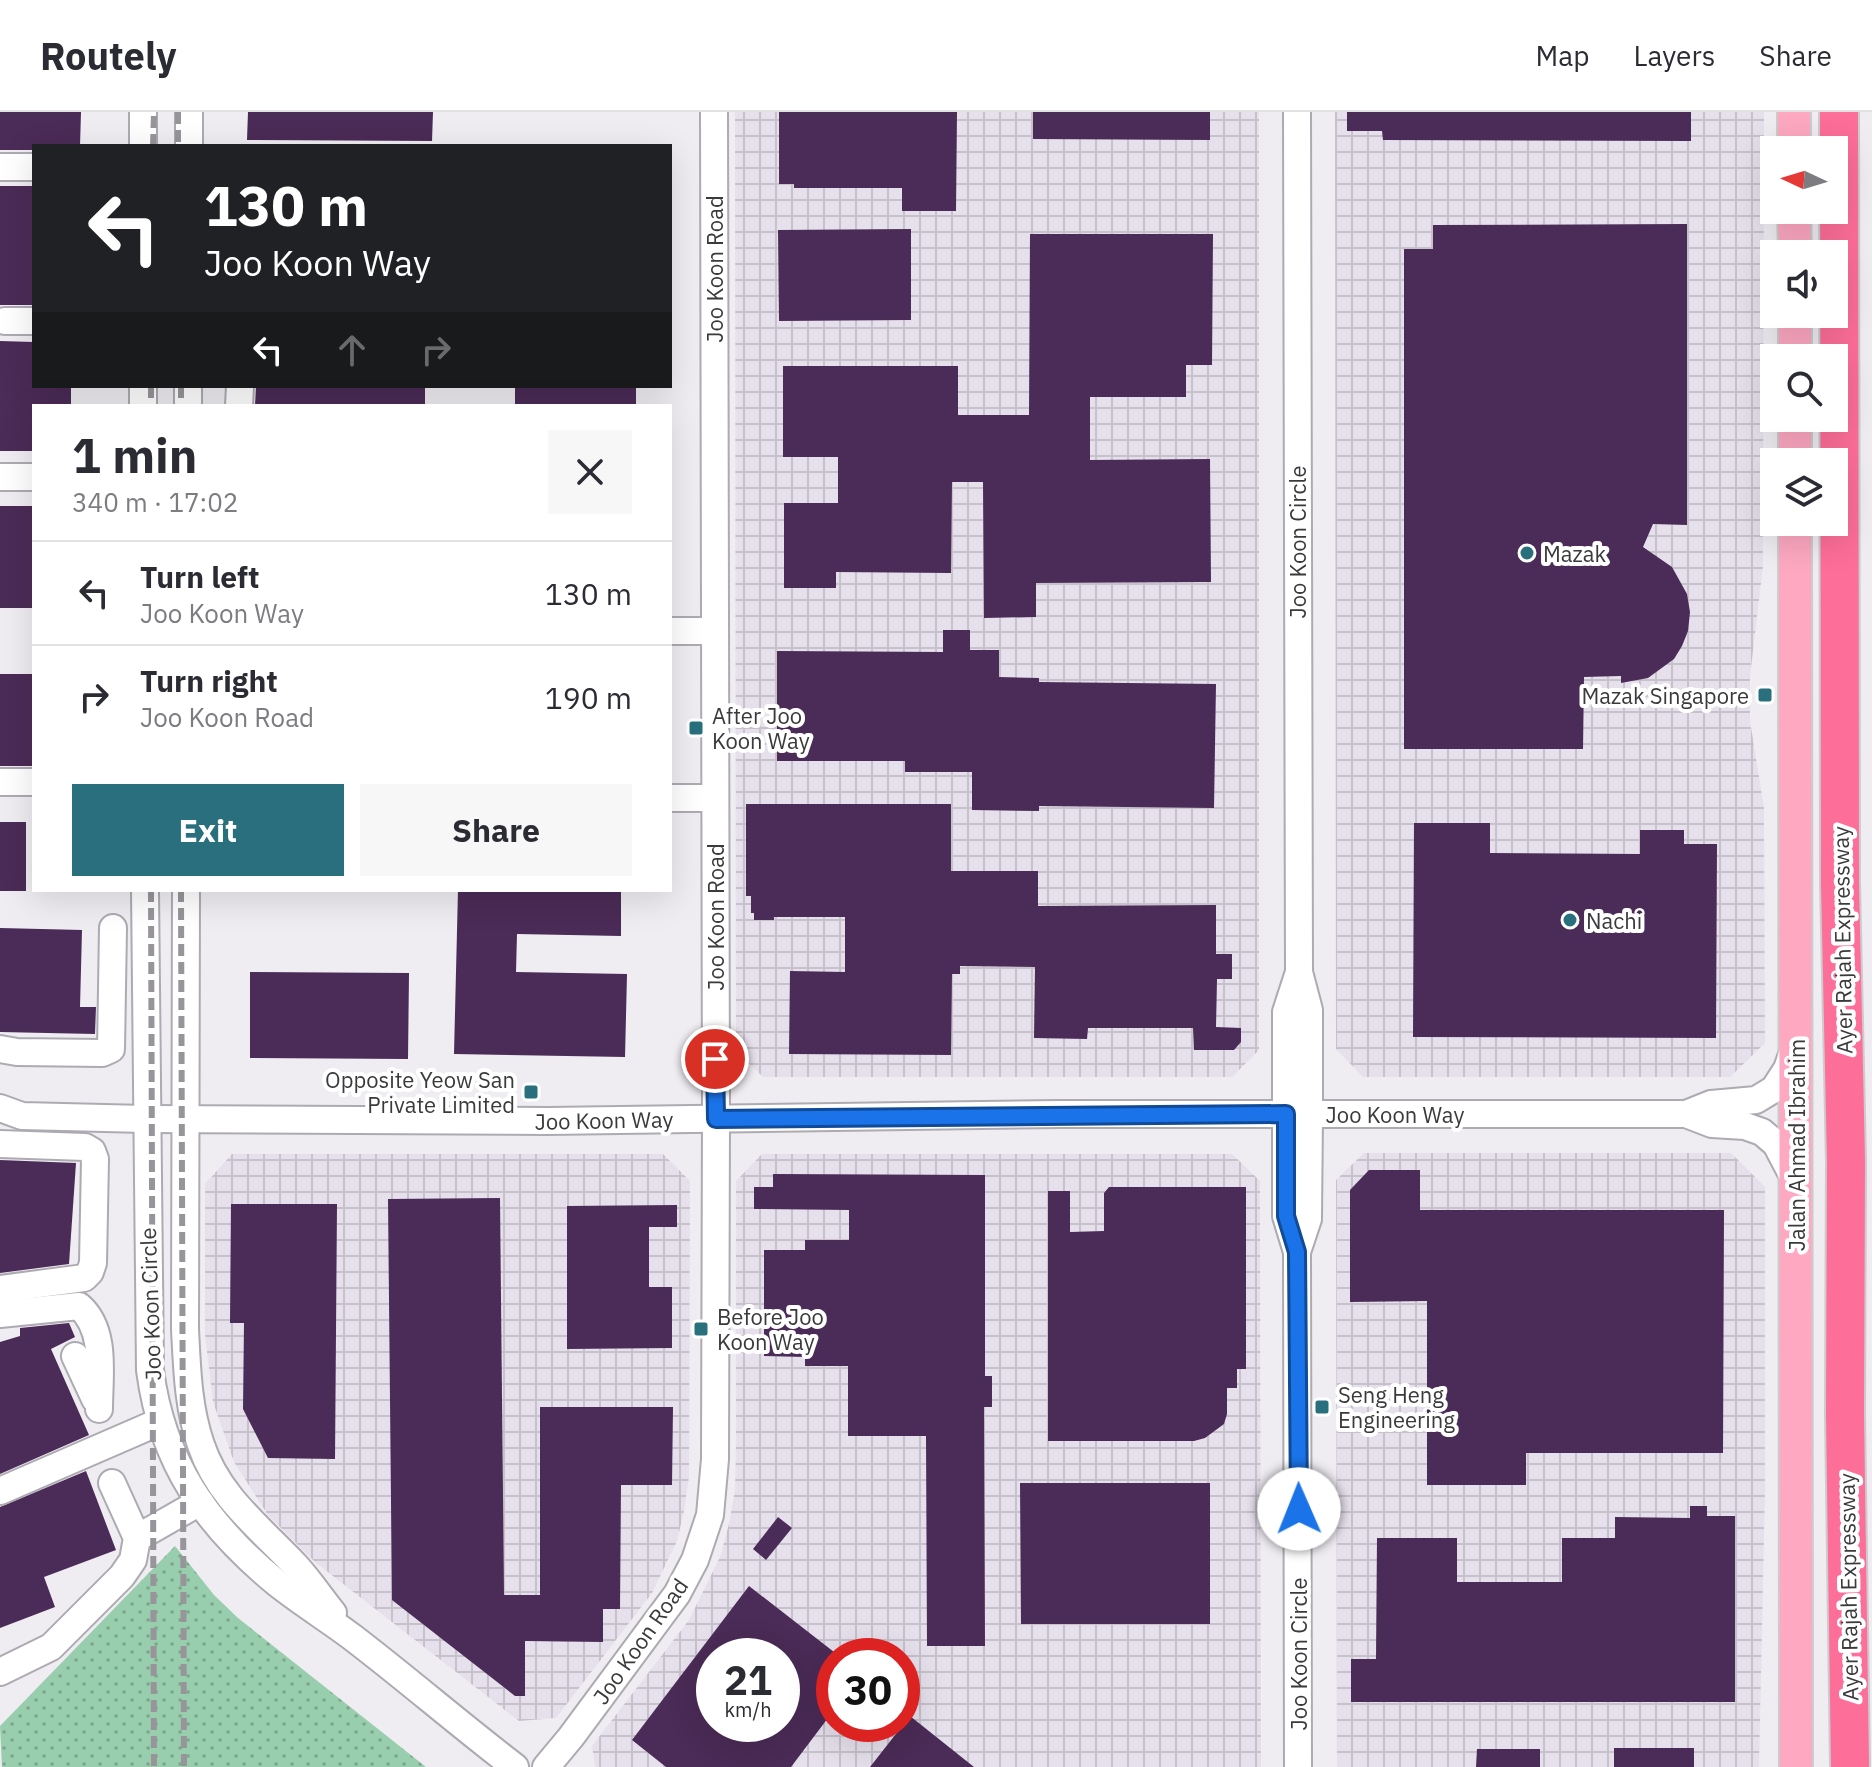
<!DOCTYPE html>
<html lang="en">
<head>
<meta charset="utf-8">
<style>
  :root { --surface:#fff; --page:#f7f7f7; --text:#2b2b33; --muted:#7c7c81; --line:#e1e1e2; --accent:#296f7d }
  body { margin:0; font-family:"IBM Plex Sans",sans-serif; background:var(--page); color:var(--text); height:100vh; display:flex; flex-direction:column; font-size:30px; white-space:nowrap }
  * { box-sizing:border-box; margin:0 }
  p { font-size:26px; color:var(--muted) }
  .icon { flex:none; width:44px; height:44px; fill:none; stroke:currentColor; stroke-width:2; stroke-linecap:round; stroke-linejoin:round }
  .map { position:relative; flex:1; overflow:hidden }
  .side { position:absolute; left:32px; top:292px; width:640px; height:488px; display:flex; flex-direction:column; background:var(--surface); border-radius:0px; box-shadow:0 8px 32px #0002 }
  .side>* { flex:none }
  .top-card { position:absolute; left:32px; top:32px; width:640px; height:244px; border-radius:0px; box-shadow:0 8px 32px #0002; background:#202124; color:#fff; overflow:hidden }
  .needle { width:52px; rotate:274deg }
  .buttons { position:absolute; left:1760px; top:24px; display:grid; gap:16px }
  .buttons a { display:grid; place-items:center; width:88px; height:88px; border-radius:0px; background:var(--surface); box-shadow:0 8px 32px #0002; font-size:40px }
  .speed { position:absolute; left:696px; top:1526px; display:flex; gap:16px; font-size:40px; font-weight:700; text-align:center }
  .speed>* { display:grid; place-content:center; width:104px; height:104px; border-radius:50%; background:var(--surface); box-shadow:0 8px 32px #0002; line-height:1 }
  .speed small { font-size:20px; font-weight:400 }
  .speed .limit { border:12px solid #d22; background:#fff; color:#111 }
  .pin { position:absolute; display:grid; place-items:center; width:68px; height:68px; color:#fff; margin:-34px; border:4px solid #fff; border-radius:50%; box-shadow:0 2px 8px #0007 }
  .me { position:absolute; width:88px; margin:-44px; rotate:359deg; stroke-linejoin:round; filter:drop-shadow(0 0 6px #0008) }
  .turn { display:flex; align-items:center; gap:28px; height:168px; padding:0 40px; font-size:36px }
  .turn .icon { width:104px; height:104px; stroke-width:2.5 }
  .turn b { display:block; font-size:56px; line-height:68px }
  .lanes { display:flex; align-items:center; height:76px; padding:0 40px; background:#0003; justify-content:center; gap:40px; direction:ltr }
  .lanes .off { opacity:.35 }
  .round { display:grid; place-items:center; flex:none; width:84px; height:84px; border-radius:0px; background:var(--page) }
  .head { display:flex; align-items:center; justify-content:space-between; height:136px; padding:0 40px }
  h1 { font-size:48px; font-weight:700; line-height:60px }
  .button { display:flex; gap:16px; margin-top:auto; padding:16px 40px }
  .button a { flex:1; height:92px; border-radius:0px; background:var(--accent); color:#fff; font-size:32px; font-weight:700; line-height:92px; text-align:center }
  .button a+a { background:var(--page); color:var(--text) }
  ul { padding:0; list-style:none }
  li { display:flex; align-items:center; gap:24px; height:104px; padding:0 40px; border-top:2px solid var(--line) }
  li div { flex:1 }
  li b { display:block; font-size:30px }
  li em { font-style:normal }
  header { display:flex; align-items:center; gap:48px; box-sizing:border-box; height:112px; padding:0 40px; background:var(--surface); border-bottom:2px solid var(--line) }
  header strong { font-size:38px }
  nav { display:flex; gap:44px; margin-inline-start:auto; font-size:28px }
  .map>svg:first-child { display:block }
  .industrial { fill:url(#industrial-grid); fill-rule:evenodd }
  .grass { fill:url(#grass-dots) }
  .building { fill:#4b2b57; fill-rule:evenodd }
  .lines { fill:none; stroke-linecap:round; stroke-linejoin:round }
  .minor-casing { stroke:#adabb1; stroke-width:30 }
  .major-casing { stroke:#ccc; stroke-width:36 }
  .highway-casing { stroke:#ccc; stroke-width:42 }
  .minor { stroke:#fff; stroke-width:26 }
  .major { stroke:#fea8c2; stroke-width:32 }
  .highway { stroke:#fd6e99; stroke-width:38 }
  .rail { stroke:#979599; stroke-width:6; stroke-dasharray:12 6; stroke-linecap:butt }
  .route-casing { stroke:#114b97; stroke-width:20 }
  .route { stroke:#1a73e8; stroke-width:14 }
  .poi-dot { fill:#296f7d; stroke:#fff; stroke-width:3 }
  .labels { text-anchor:middle; dominant-baseline:central; stroke-width:8; stroke-linejoin:round; paint-order:stroke }
  .street-label { font-size:22px; fill:#3a393b; stroke:#fff }
  .poi-label { font-size:22px; fill:#3a393b; stroke:#fff; text-anchor:start }
</style>
</head>
<body>
<header>
<strong>Routely</strong>
<nav><a>Map</a><a>Layers</a><a>Share</a></nav>
</header>
<div class="map">
<svg width="1872" height="1655" viewBox="0 0 1872 1655">
  <defs>
    <pattern id="industrial-grid" width="8" height="8" patternUnits="userSpaceOnUse" patternTransform="scale(2)"><rect width="8" height="8" fill="#e6e0ec"/><path d="M0 4h8M4 0v8" fill="none" stroke="#c6c1cb"/></pattern>
    <pattern id="grass-dots" width="8" height="8" patternUnits="userSpaceOnUse" patternTransform="scale(2)"><rect width="8" height="8" fill="#98cead"/><path d="M2 2h.1M6 6h.1" fill="none" stroke="#7da88e" stroke-width="1.8" stroke-linecap="round"/></pattern>
  </defs>
  <rect width="100%" height="100%" fill="#efecf2"/>
  <g class="industrial">
    <path d="M 735,0 L 1259,0 L 1259,938 L 1232,965 L 763,965 L 736,939 Z"/>
    <path d="M 1335,0 L 1764,0 L 1763,454 L 1750,564 L 1750,609 L 1764,696 L 1765,931 L 1730,965 L 1363,965 L 1336,937 Z"/>
    <path d="M 1364,1041 L 1731,1041 L 1765,1075 L 1765,1378 L 1759,1655 L 1337,1655 L 1336,1068 Z"/>
    <path d="M 232,1042 L 663,1042 L 690,1069 L 689,1365 L 684,1399 L 677,1429 L 652,1481 L 556,1606 L 519,1609 L 315,1450 L 268,1403 L 234,1350 L 213,1290 L 205,1223 L 205,1072 Z"/>
    <path d="M 762,1042 L 1232,1042 L 1260,1069 L 1261,1655 L 595,1655 L 592,1634 L 689,1508 L 720,1445 L 729,1412 L 735,1378 L 736,1332 L 736,1069 ZM 714,1544 L 782,1544 L 782,1612 L 714,1612 ZM 834,1544 L 902,1544 L 902,1612 L 834,1612 Z"/>
  </g>
  <path class="grass" d="M 175,1434 L 214,1483 L 238,1506 L 426,1655 L 2,1655 L 0,1614 Z"/>
  <g class="building">
    <path d="M 0,0 L 81,0 L 80,34 L 34,34 L 34,38 L 0,38 Z"/>
    <path d="M 248,0 L 433,0 L 432,29 L 247,28 Z"/>
    <path d="M 779,0 L 957,0 L 956,99 L 902,99 L 902,76 L 794,76 L 794,72 L 779,72 Z"/>
    <path d="M 1033,0 L 1210,0 L 1210,28 L 1033,27 Z"/>
    <path d="M 1347,0 L 1691,0 L 1691,29 L 1383,28 L 1382,19 L 1347,19 Z"/>
    <rect x="0" y="74" width="34" height="119"/>
    <path d="M 1687,112 L 1687,413 L 1653,412 L 1643,435 L 1672,455 L 1687,482 L 1690,500 L 1688,519 L 1682,534 L 1674,547 L 1648,566 L 1621,571 L 1621,564 L 1584,565 L 1583,637 L 1404,637 L 1404,137 L 1433,137 L 1433,113 Z"/>
    <path d="M 911,117 L 911,208 L 779,209 L 778,118 Z"/>
    <path d="M 1030,122 L 1213,122 L 1212,253 L 1186,253 L 1186,285 L 1090,285 L 1090,348 L 1210,347 L 1211,470 L 1036,471 L 1036,505 L 984,506 L 983,370 L 952,370 L 951,461 L 836,460 L 836,476 L 784,476 L 784,391 L 838,391 L 838,345 L 783,345 L 783,254 L 958,254 L 958,303 L 1029,303 Z"/>
    <path d="M 0,229 L 34,230 L 34,274 L 71,274 L 71,294 L 34,294 L 34,339 L 0,339 Z"/>
    <path d="M 256,274 L 425,274 L 425,294 L 255,294 Z"/>
    <rect x="515" y="274" width="121" height="20"/>
    <rect x="0" y="394" width="34" height="102"/>
    <path d="M 943,518 L 970,518 L 970,538 L 999,538 L 999,565 L 1039,566 L 1039,570 L 1216,572 L 1214,696 L 1039,694 L 1039,699 L 972,698 L 972,660 L 905,660 L 905,649 L 777,649 L 777,539 L 943,540 Z"/>
    <rect x="0" y="562" width="34" height="92"/>
    <path d="M 746,692 L 951,692 L 951,759 L 1038,759 L 1038,794 L 1216,793 L 1216,842 L 1232,842 L 1232,867 L 1217,867 L 1216,915 L 1241,916 L 1241,930 L 1234,938 L 1194,938 L 1193,916 L 1088,916 L 1087,927 L 1034,926 L 1035,855 L 960,854 L 960,862 L 952,862 L 951,943 L 789,942 L 790,859 L 845,860 L 845,805 L 774,805 L 774,808 L 754,808 L 754,801 L 751,801 L 751,784 L 746,784 Z"/>
    <rect x="0" y="710" width="26" height="69"/>
    <path d="M 1414,711 L 1490,711 L 1490,741 L 1640,742 L 1640,718 L 1684,718 L 1684,732 L 1717,732 L 1716,926 L 1413,925 Z"/>
    <path d="M 458,778 L 621,778 L 621,824 L 517,822 L 516,860 L 627,862 L 625,945 L 454,942 Z"/>
    <path d="M 0,816 L 82,818 L 80,895 L 96,895 L 95,922 L 0,920 Z"/>
    <path d="M 250,860 L 409,861 L 408,947 L 250,946 Z"/>
    <path d="M 0,1048 L 76,1051 L 69,1152 L 0,1161 Z"/>
    <path d="M 1369,1058 L 1420,1058 L 1420,1098 L 1724,1098 L 1723,1341 L 1526,1341 L 1526,1373 L 1427,1373 L 1427,1189 L 1350,1190 L 1350,1078 Z"/>
    <path d="M 773,1062 L 985,1063 L 985,1264 L 992,1264 L 992,1295 L 984,1295 L 985,1534 L 927,1534 L 926,1324 L 848,1324 L 848,1254 L 805,1254 L 805,1245 L 764,1244 L 764,1138 L 805,1138 L 805,1128 L 849,1128 L 849,1098 L 754,1097 L 754,1075 L 773,1075 Z"/>
    <path d="M 1109,1075 L 1246,1075 L 1246,1257 L 1237,1257 L 1237,1276 L 1227,1276 L 1227,1302 L 1224,1312 L 1205,1326 L 1194,1329 L 1048,1329 L 1048,1079 L 1070,1079 L 1070,1120 L 1104,1119 L 1104,1081 Z"/>
    <path d="M 500,1086 L 504,1483 L 540,1483 L 540,1295 L 673,1295 L 672,1373 L 621,1373 L 620,1497 L 603,1497 L 603,1530 L 525,1529 L 525,1584 L 515,1584 L 392,1488 L 388,1087 Z"/>
    <path d="M 231,1092 L 337,1092 L 335,1347 L 268,1346 L 243,1297 L 244,1211 L 230,1211 Z"/>
    <path d="M 677,1093 L 677,1115 L 649,1115 L 649,1175 L 672,1175 L 672,1236 L 567,1237 L 567,1094 Z"/>
    <path d="M 69,1211 L 75,1225 L 51,1237 L 89,1323 L 0,1362 L 0,1230 L 20,1224 L 20,1216 Z"/>
    <path d="M 86,1359 L 116,1438 L 44,1465 L 55,1495 L 0,1516 L 0,1395 Z"/>
    <path d="M 1020,1371 L 1210,1371 L 1210,1512 L 1021,1512 Z"/>
    <path d="M 1690,1394 L 1707,1394 L 1707,1404 L 1735,1404 L 1735,1590 L 1351,1590 L 1351,1547 L 1376,1547 L 1377,1426 L 1457,1426 L 1457,1470 L 1562,1470 L 1562,1426 L 1615,1426 L 1615,1405 L 1690,1406 Z"/>
    <path d="M 778,1405 L 792,1416 L 766,1448 L 753,1437 Z"/>
    <path d="M 749,1474 L 834,1540 L 834,1598 L 791,1655 L 666,1655 L 632,1628 ZM 714,1544 L 782,1544 L 782,1612 L 714,1612 Z"/>
    <path d="M 910,1604 L 974,1655 L 870,1655 Z"/>
    <rect x="1614" y="1636" width="80" height="19"/>
    <path d="M 1477,1637 L 1540,1637 L 1540,1655 L 1476,1655 Z"/>
  </g>
  <g class="lines">
    <defs>
      <g id="minor">
        <path d="M 143,0 L 143,34"/>
        <path d="M 1297,0 L 1299,860 L 1309,898 L 1309,1002 L 1308,1107 L 1297,1140"/>
        <path d="M 189,34 L 189,0"/>
        <path d="M 0,55 L 34,55"/>
        <path d="M 5,209 L 34,209"/>
        <path d="M 143,274 L 143,294"/>
        <path d="M 188,294 L 188,274"/>
        <path d="M 239,294 L 240,274"/>
        <path d="M 0,365 L 34,365"/>
        <path d="M 670,519 L 715,519"/>
        <path d="M 0,670 L 34,670"/>
        <path d="M 670,686 L 715,686"/>
        <path d="M 145,778 L 150,1258 C 162,1350 206,1413 278,1472 C 302,1491 328,1507 352,1525 C 407,1567 460,1613 515,1655"/>
        <path d="M 186,778 L 185,1217 C 187,1256 188,1296 201,1333 C 218,1384 259,1415 295,1453 C 309,1468 320,1485 333,1501"/>
        <path d="M 0,937 L 17,940 L 102,941 L 111,937 L 113,816"/>
        <path d="M 0,996 L 22,1004 L 145,1007 L 548,1009 L 1060,1002 L 1686,1002 L 1711,992 L 1756,988 L 1774,977 L 1787,957 L 1794,937"/>
        <path d="M 1686,1002 L 1712,1012 L 1745,1014 L 1762,1020 L 1776,1032 L 1796,1070"/>
        <path d="M 0,1032 L 85,1035 L 92,1039 L 95,1047 L 93,1151 L 90,1160 L 84,1166 L 0,1177"/>
        <path d="M 0,1202 L 79,1194 C 107,1218 99,1263 99,1297"/>
        <path d="M 75,1244 L 95,1287"/>
        <path d="M 0,1379 L 159,1310"/>
        <path d="M 137,1426 L 200,1390"/>
        <path d="M 0,1560 L 51,1535 L 122,1464 L 133,1448 L 137,1426 L 112,1371"/>
        <path d="M 546,1655 L 571,1625 L 677,1482 L 695,1448 L 710,1403 L 715,1347 L 716,1007 L 714,0"/>
        <path d="M 1298,1655 L 1297,1140 L 1286,1104 L 1286,900 L 1299,860"/>
      </g>
      <g id="major">
        <path d="M 1794,0 L 1794,38"/>
        <path d="M 1794,98 L 1795,142"/>
        <path d="M 1795,202 L 1795,246"/>
        <path d="M 1795,306 L 1795,350"/>
        <path d="M 1795,410 L 1796,1655"/>
      </g>
      <path id="highway" d="M 1839,0 L 1840,771 L 1846,1049 L 1845,1302 L 1850,1655"/>
    </defs>
    <use href="#minor" class="minor-casing"/>
    <use href="#major" class="major-casing"/>
    <use href="#highway" class="highway-casing"/>
    <use href="#minor" class="minor"/>
    <use href="#major" class="major"/>
    <use href="#highway" class="highway"/>
    <g class="rail">
      <path d="M 178,0 L 178,34"/>
      <path d="M 153,34 L 154,0"/>
      <path d="M 151,274 L 151,294"/>
      <path d="M 181,274 L 181,294"/>
      <path d="M 151,778 L 154,1655"/>
      <path d="M 181,778 L 184,1655"/>
    </g>
  </g>
  <g class="lines">
    <defs>
      <path id="route" d="M 715,947 L 716,1007 L 1286,1002 L 1286,1104 L 1297,1140 L 1299,1397"/>
    </defs>
    <use href="#route" class="route-casing"/>
    <use href="#route" class="route"/>
  </g>
  <g class="poi-dot">
    <circle cx="1527" cy="441" r="8"/>
    <rect x="1757" y="575" width="16" height="16" rx="4"/>
    <rect x="688" y="608" width="16" height="16" rx="4"/>
    <circle cx="1570" cy="808" r="8"/>
    <rect x="523" y="972" width="16" height="16" rx="4"/>
    <rect x="693" y="1209" width="16" height="16" rx="4"/>
    <rect x="1314" y="1287" width="16" height="16" rx="4"/>
  </g>
  <g class="labels">
    <g class="street-label">
      <text transform="translate(714 157) rotate(-90)">Joo Koon Road</text>
      <text transform="translate(1297 430) rotate(-90)">Joo Koon Circle</text>
      <text transform="translate(715 805) rotate(-90)">Joo Koon Road</text>
      <text transform="translate(1842 828) rotate(-91)">Ayer Rajah Expressway</text>
      <text x="1395" y="1002">Joo Koon Way</text>
      <text transform="translate(604 1008) rotate(-1)">Joo Koon Way</text>
      <text transform="translate(1796 1033) rotate(-90)">Jalan Ahmad Ibrahim</text>
      <text transform="translate(150 1192) rotate(-92)">Joo Koon Circle</text>
      <text transform="translate(1848 1475) rotate(-91)">Ayer Rajah Expressway</text>
      <text transform="translate(640 1529) rotate(-55)">Joo Koon Road</text>
      <text transform="translate(1298 1542) rotate(-90)">Joo Koon Circle</text>
    </g>
    <g class="poi-label">
      <text x="1543" y="441">Mazak</text>
      <text x="1749" y="583" text-anchor="end">Mazak Singapore</text>
      <text x="712" y="603">After Joo<tspan x="712" dy="25">Koon Way</tspan></text>
      <text x="1586" y="808">Nachi</text>
      <text x="515" y="967" text-anchor="end">Opposite Yeow San<tspan x="515" dy="25">Private Limited</tspan></text>
      <text x="717" y="1204">Before Joo<tspan x="717" dy="25">Koon Way</tspan></text>
      <text x="1338" y="1282">Seng Heng<tspan x="1338" dy="25">Engineering</tspan></text>
    </g>
  </g>
</svg>
<div class="buttons">
<a><svg class="needle" viewBox="-14 -14 28 28"><path d="M0-13l5 13h-10z" fill="#e53935"/><path d="M0 13l5-13h-10z" fill="#7c7c81"/></svg></a>
<a><svg class="icon" aria-label="sound" viewBox="0 0 24 24"><path d="M4 9h4l5-4v14l-5-4H4zM17 9q2 3 0 6"/></svg></a>
<a><svg class="icon" aria-label="search" viewBox="0 0 24 24"><circle cx="10" cy="10" r="6"/><path d="M15 15l6 6"/></svg></a>
<a><svg class="icon" aria-label="layers" viewBox="0 0 24 24"><path d="M12 4l9 5-9 5-9-5zM3 14l9 5 9-5"/></svg></a>
</div>
<div class="speed"><div>21<small>km/h</small></div><div class="limit">30</div></div>
<div class="pin" style="left:715px;top:947px;background:#d93025"><svg class="icon" aria-label="arrive" viewBox="0 0 24 24"><path d="M6 21V4h12l-3 4 3 4H6"/></svg></div>
<svg class="me" style="left:1299px;top:1397px" viewBox="-20 -20 40 40"><circle r="19" fill="#fff"/><path d="M0-13L10 11 0 6-10 11z" fill="#1a73e8"/></svg>
<div class="top-card">
<div class="turn"><svg class="icon" aria-label="left" viewBox="0 0 24 24"><path d="M17 20v-9H6M10 6l-5 5 5 5"/></svg><div><b>130 m</b>Joo Koon Way</div></div>
<div class="lanes"><svg class="icon" aria-label="left" viewBox="0 0 24 24"><path d="M17 20v-9H6M10 6l-5 5 5 5"/></svg><svg class="icon off" aria-label="ahead" viewBox="0 0 24 24"><path d="M12 20V5M6 11l6-6 6 6"/></svg><svg class="icon off" aria-label="right" viewBox="0 0 24 24"><path d="M7 20v-9h11M14 6l5 5-5 5"/></svg></div>
</div>
<section class="side">
<div class="head"><div><h1>1 min</h1><p>340 m · 17:02</p></div><a class="round"><svg class="icon" aria-label="close" viewBox="0 0 24 24"><path d="M6 6l12 12M18 6L6 18"/></svg></a></div>
<ul>
<li><svg class="icon" aria-label="left" viewBox="0 0 24 24"><path d="M17 20v-9H6M10 6l-5 5 5 5"/></svg><div><b>Turn left</b><p>Joo Koon Way</p></div><em>130 m</em></li>
<li><svg class="icon" aria-label="right" viewBox="0 0 24 24"><path d="M7 20v-9h11M14 6l5 5-5 5"/></svg><div><b>Turn right</b><p>Joo Koon Road</p></div><em>190 m</em></li>
</ul>
<div class="button"><a>Exit</a><a>Share</a></div>
</section>
</div>
</body>
</html>
